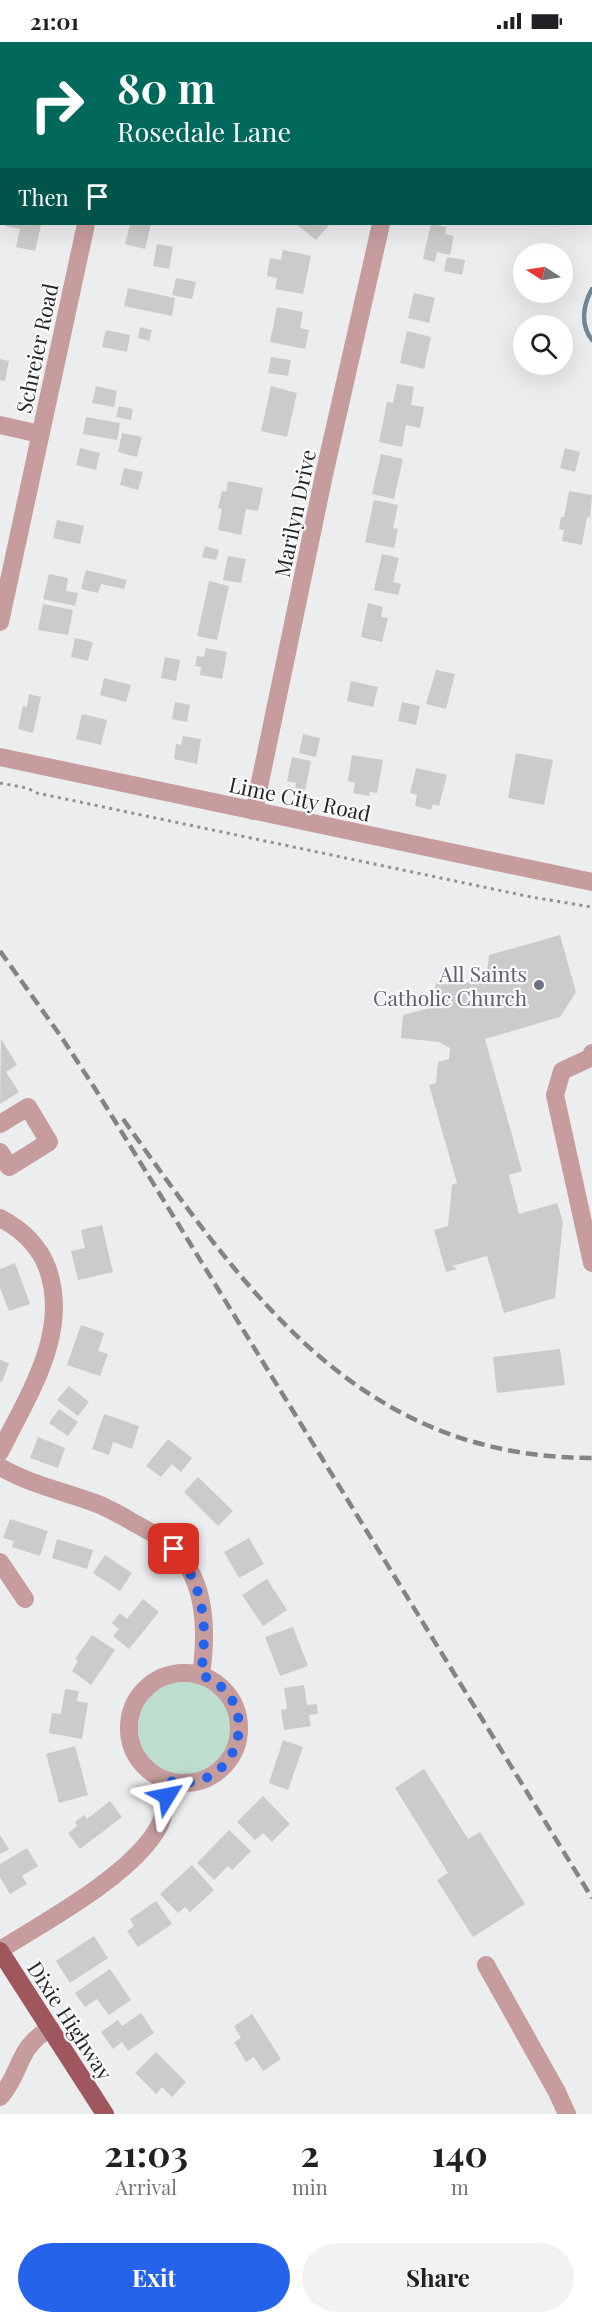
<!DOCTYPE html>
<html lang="en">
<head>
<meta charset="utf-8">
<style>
  :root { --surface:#fff; --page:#f2f2f2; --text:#202124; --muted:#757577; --accent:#2563eb }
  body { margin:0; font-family:"Playfair Display",serif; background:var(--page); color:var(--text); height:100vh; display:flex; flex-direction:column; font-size:22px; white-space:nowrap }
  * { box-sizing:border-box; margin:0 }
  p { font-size:20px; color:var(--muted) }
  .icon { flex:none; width:33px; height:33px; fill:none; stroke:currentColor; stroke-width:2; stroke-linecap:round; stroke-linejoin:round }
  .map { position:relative; height:2072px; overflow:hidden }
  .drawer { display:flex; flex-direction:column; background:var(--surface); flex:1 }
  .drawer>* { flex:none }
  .hud { position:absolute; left:0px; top:0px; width:592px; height:183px; box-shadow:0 6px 24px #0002; background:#00695c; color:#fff; overflow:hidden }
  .needle { width:39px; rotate:282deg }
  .buttons { position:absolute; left:513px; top:201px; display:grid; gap:12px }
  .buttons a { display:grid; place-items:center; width:60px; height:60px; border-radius:50%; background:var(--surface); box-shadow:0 6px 24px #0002; font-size:30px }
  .pin { position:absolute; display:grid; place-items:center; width:51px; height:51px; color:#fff; margin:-26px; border-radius:12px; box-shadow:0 3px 9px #0006 }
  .me { position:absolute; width:66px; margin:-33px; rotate:55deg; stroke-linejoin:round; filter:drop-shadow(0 0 4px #0008) }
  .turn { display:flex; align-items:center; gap:21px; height:126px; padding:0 18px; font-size:27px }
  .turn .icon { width:78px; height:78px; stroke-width:2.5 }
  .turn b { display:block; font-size:42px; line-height:51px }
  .then { display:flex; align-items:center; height:57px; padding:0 18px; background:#0003; gap:12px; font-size:22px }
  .eta { display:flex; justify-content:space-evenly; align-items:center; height:102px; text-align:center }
  .eta b { font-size:36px; font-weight:700; line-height:42px }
  .button { display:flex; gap:12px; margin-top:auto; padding:12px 18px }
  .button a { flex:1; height:69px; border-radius:36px; background:var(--accent); color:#fff; font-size:24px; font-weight:700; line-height:69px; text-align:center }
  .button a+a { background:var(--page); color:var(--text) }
  .status { display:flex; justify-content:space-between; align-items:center; height:42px; padding:0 30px; background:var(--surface); direction:ltr }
  .status svg { height:16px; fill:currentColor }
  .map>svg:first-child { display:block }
  .green { fill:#bddece }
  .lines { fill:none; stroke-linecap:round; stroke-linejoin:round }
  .stream { stroke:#6e8598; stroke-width:4.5 }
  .building { fill:#cccbca }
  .path { stroke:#909192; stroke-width:3; stroke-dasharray:3 4.5; stroke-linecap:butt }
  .minor { stroke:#c69c9d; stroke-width:18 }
  .major { stroke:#9f565c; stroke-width:18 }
  .rail { stroke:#838485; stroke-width:4.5; stroke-dasharray:12 6; stroke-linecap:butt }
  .route { stroke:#2563eb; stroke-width:10; stroke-dasharray:0 18 }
  .worship-dot { fill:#6b7280; stroke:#fafafc; stroke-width:2 }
  .labels { text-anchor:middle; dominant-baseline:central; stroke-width:4.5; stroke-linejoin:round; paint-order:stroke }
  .street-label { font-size:21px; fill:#242525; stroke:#fafafc }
  .worship-label { font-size:21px; fill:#5b616d; stroke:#fafafc; text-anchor:end }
</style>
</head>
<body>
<div class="status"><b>21:01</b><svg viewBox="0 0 49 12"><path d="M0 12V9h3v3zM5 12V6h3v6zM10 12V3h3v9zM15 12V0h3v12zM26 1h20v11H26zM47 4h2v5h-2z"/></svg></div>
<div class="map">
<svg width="592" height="2072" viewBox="0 0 592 2072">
  <rect width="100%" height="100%" fill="#ecedef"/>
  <circle class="green" cx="185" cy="1686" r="47"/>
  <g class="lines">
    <path class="stream" d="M 592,247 C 583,263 580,282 592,298"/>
  </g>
  <g class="building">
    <path d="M 6,182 L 41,183 L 35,209 L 16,205 L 20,187 L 5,184 Z"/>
    <path d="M 130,182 L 151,182 L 145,207 L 125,202 Z"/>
    <path d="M 296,182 L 330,182 L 316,198 Z"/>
    <path d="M 431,182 L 446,185 L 445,192 L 454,194 L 450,213 L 437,210 L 435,220 L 423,217 Z"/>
    <path d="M 157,202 L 173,205 L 169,227 L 153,224 Z"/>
    <path d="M 283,208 L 311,214 L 303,252 L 275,247 L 277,236 L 267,234 L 270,216 L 281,218 Z"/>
    <path d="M 447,215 L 465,218 L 462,233 L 444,229 Z"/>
    <path d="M 176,236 L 196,240 L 192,257 L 172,253 Z"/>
    <path d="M 128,246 L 175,256 L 172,274 L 124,264 Z"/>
    <path d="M 414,251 L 435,256 L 429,281 L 408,276 Z"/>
    <path d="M 277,265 L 303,270 L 300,286 L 309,288 L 305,307 L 270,300 Z"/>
    <path d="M 140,285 L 152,288 L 149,299 L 138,296 Z"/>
    <path d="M 106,288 L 130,293 L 127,310 L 102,305 Z"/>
    <path d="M 407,289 L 431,295 L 424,327 L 400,321 Z"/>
    <path d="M 271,315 L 291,318 L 288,334 L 268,331 Z"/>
    <path d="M 0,317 L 9,319 L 5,339 L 0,338 Z"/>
    <path d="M 397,342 L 414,345 L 411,363 L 424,365 L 420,386 L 406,383 L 402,405 L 379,400 L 387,360 L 393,361 Z"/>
    <path d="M 96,344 L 117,349 L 114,365 L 92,361 Z"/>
    <path d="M 271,344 L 297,351 L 287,395 L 261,389 Z"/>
    <path d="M 119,364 L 133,367 L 131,378 L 116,375 Z"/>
    <path d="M 86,375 L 120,381 L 117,398 L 83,392 Z"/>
    <path d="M 122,391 L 142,395 L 137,415 L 118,410 Z"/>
    <path d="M 80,406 L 100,411 L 96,428 L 76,423 Z"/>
    <path d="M 565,406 L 580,410 L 575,430 L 560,426 Z"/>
    <path d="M 381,412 L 403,417 L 394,457 L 372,452 Z"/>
    <path d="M 124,426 L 143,430 L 138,448 L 120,443 Z"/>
    <path d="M 228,439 L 263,446 L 258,469 L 246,467 L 241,493 L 218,488 L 222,467 L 218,466 L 222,449 L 226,450 Z"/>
    <path d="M 569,449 L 592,453 L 590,476 L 587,475 L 582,503 L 562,499 L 564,488 L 559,487 L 561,475 L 564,475 Z"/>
    <path d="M 374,458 L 398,463 L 393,486 L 398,487 L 394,506 L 365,500 Z"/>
    <path d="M 57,478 L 84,484 L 80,502 L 53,496 Z"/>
    <path d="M 205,504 L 219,508 L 216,518 L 202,515 Z"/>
    <path d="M 382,512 L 399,516 L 393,540 L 401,542 L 398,553 L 374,548 Z"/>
    <path d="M 228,514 L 246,517 L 241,541 L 223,538 Z"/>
    <path d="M 86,528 L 127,538 L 124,547 L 101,542 L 98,551 L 81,547 Z"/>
    <path d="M 49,532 L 68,536 L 66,549 L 78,551 L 75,564 L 43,557 Z"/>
    <path d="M 209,539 L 229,544 L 217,598 L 197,594 Z"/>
    <path d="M 368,561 L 383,565 L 381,575 L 388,576 L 382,600 L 361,595 Z"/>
    <path d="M 43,562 L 73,568 L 68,593 L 38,588 Z"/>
    <path d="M 75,596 L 93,600 L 88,619 L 71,615 Z"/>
    <path d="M 206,606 L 227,610 L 222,637 L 200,633 L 201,625 L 195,624 L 197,614 L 204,615 Z"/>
    <path d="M 165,615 L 180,618 L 176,639 L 161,636 Z"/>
    <path d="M 436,628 L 455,632 L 446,667 L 426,662 Z"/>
    <path d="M 104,636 L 131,643 L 126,660 L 100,653 Z"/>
    <path d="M 351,639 L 378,645 L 373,665 L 347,659 Z"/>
    <path d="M 29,652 L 41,655 L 33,691 L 18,687 L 23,664 L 27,665 Z"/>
    <path d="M 175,660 L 190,663 L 187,680 L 172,677 Z"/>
    <path d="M 402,660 L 420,664 L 416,683 L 398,679 Z"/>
    <path d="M 82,672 L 107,678 L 101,703 L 76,697 Z"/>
    <path d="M 303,692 L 320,696 L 316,715 L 299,711 Z"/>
    <path d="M 183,694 L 201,697 L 197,722 L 174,717 L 176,702 L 181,703 Z"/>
    <path d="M 516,711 L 553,718 L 544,763 L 508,756 Z"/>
    <path d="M 352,713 L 383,718 L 377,751 L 370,750 L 369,754 L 353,751 L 355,741 L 348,739 Z"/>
    <path d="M 292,715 L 311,719 L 305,748 L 295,746 L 296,741 L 287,739 Z"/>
    <path d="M 416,726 L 447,733 L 439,764 L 433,762 L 431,768 L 415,764 L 417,753 L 410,751 Z"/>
    <path d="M 560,893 L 576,950 L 560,975 L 485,997 L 522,1129 L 509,1133 L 519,1172 L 557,1161 L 563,1180 L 555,1256 L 504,1271 L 487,1214 L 452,1224 L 457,1227 L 446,1230 L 434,1188 L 448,1184 L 452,1143 L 457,1141 L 429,1043 L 436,1041 L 438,1020 L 449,1017 L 450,1006 L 439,1000 L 401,996 L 403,973 L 430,966 L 437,938 L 486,942 L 489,913 Z"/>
    <path d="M 1,997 L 17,1023 L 6,1030 L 19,1050 L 0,1062 Z"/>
    <path d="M 102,1183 L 113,1230 L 78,1238 L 71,1209 L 85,1206 L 81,1188 Z"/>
    <path d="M 15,1221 L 30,1262 L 9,1269 L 0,1246 L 0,1227 Z"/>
    <path d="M 81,1283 L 104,1291 L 98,1309 L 108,1312 L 100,1334 L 67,1323 Z"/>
    <path d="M 560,1307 L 565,1343 L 497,1351 L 493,1315 Z"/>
    <path d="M 0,1318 L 9,1321 L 2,1340 L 0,1339 Z"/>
    <path d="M 69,1344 L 89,1360 L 78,1374 L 57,1358 Z"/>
    <path d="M 59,1367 L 78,1380 L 68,1394 L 49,1381 Z"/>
    <path d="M 104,1372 L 139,1384 L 132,1407 L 113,1400 L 109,1413 L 92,1407 Z"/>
    <path d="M 38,1395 L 65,1406 L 58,1426 L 30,1416 Z"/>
    <path d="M 168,1397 L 192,1416 L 181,1430 L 172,1422 L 161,1435 L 146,1424 Z"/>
    <path d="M 198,1435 L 233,1469 L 218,1484 L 184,1450 Z"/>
    <path d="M 10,1477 L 48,1489 L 40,1514 L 12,1505 L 14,1499 L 3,1496 Z"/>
    <path d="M 249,1496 L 264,1522 L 239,1536 L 224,1510 Z"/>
    <path d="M 57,1497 L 93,1508 L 87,1527 L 52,1516 Z"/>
    <path d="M 105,1513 L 132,1531 L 120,1549 L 93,1531 Z"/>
    <path d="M 267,1537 L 287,1568 L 263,1584 L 242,1553 Z"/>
    <path d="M 143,1557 L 159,1570 L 129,1607 L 113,1594 L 119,1587 L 112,1581 L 120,1571 L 127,1577 Z"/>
    <path d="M 293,1585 L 308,1624 L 280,1634 L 265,1595 Z"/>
    <path d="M 92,1593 L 115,1608 L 91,1643 L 72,1629 L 78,1619 L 75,1617 Z"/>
    <path d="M 304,1643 L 307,1663 L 317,1662 L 318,1672 L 309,1673 L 311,1684 L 284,1688 L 281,1668 L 287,1667 L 284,1646 Z"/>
    <path d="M 65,1647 L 79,1649 L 77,1659 L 88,1661 L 82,1697 L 49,1691 L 52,1671 L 61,1672 Z"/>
    <path d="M 283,1698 L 303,1705 L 288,1748 L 269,1741 Z"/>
    <path d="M 75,1704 L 88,1753 L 59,1761 L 46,1712 Z"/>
    <path d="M 424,1727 L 468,1797 L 480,1790 L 525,1862 L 473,1895 L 437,1838 L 448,1831 L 395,1746 Z"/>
    <path d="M 263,1754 L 290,1782 L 272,1800 L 263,1791 L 255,1798 L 237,1780 Z"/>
    <path d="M 110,1759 L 122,1775 L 80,1807 L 68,1791 L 77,1784 L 75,1780 L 84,1773 L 87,1777 Z"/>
    <path d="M 229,1788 L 251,1809 L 232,1828 L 228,1824 L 214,1838 L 197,1821 Z"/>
    <path d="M 0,1793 L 9,1807 L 0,1812 Z"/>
    <path d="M 27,1806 L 38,1824 L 22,1834 L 27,1842 L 10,1852 L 0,1835 L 0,1822 Z"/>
    <path d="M 192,1823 L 214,1848 L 190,1870 L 185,1865 L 178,1871 L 160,1852 Z"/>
    <path d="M 156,1859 L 172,1882 L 138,1905 L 127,1889 L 134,1884 L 130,1877 Z"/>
    <path d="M 94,1894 L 108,1916 L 70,1941 L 56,1919 Z"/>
    <path d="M 110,1927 L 131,1958 L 109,1973 L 97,1957 L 85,1965 L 75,1951 Z"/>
    <path d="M 141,1971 L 154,1991 L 128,2009 L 122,2000 L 113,2007 L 101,1990 L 118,1978 L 122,1984 Z"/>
    <path d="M 252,1972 L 281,2017 L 263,2029 L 254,2015 L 246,2020 L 234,2000 L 241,1996 L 234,1984 Z"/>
    <path d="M 156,2010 L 186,2040 L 172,2055 L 162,2045 L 156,2052 L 135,2031 Z"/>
  </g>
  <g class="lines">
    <path class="path" d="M 0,741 L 27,746 L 37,751 L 531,855 L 592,865"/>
    <g class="minor">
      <path d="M 2,0 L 4,2"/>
      <path d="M 365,0 L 366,2"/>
      <path d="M 125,2 L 125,0"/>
      <path d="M 0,383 L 40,392"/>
      <path d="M 0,580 L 86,182"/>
      <path d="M 0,715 L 592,840"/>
      <path d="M 254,769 L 324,433 L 381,182"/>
      <path d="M 592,1011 L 590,1016 L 562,1029 L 555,1053 L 592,1221"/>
      <path d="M 0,1082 L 28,1065 L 49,1100 L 9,1125 L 0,1110"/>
      <path d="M 0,1176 C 21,1187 38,1202 47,1225 C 71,1290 28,1353 0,1410"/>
      <path d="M 0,1425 C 29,1442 63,1449 95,1461 C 109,1466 122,1474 136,1482 C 149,1489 163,1496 174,1507 C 207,1540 207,1590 201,1633"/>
      <path d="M 0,1520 L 25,1557"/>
      <circle cx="184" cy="1686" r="55"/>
      <path d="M 0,1908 C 46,1879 134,1832 159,1784 C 166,1771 167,1754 169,1739"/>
      <path d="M 486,1923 L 557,2050 L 567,2072"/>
      <path d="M 0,2055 C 23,2029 15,2008 50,1986"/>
    </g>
    <path class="major" d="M 0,1909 L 105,2072"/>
    <g class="rail">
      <path d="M 0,909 L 62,996 L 94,1045 L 592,1856"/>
      <path d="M 123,1077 C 246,1249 357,1416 592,1416"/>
    </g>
  </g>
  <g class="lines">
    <path class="route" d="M 167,1754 L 169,1739 C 239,1754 268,1658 201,1633 C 207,1585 206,1546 174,1507"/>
  </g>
  <circle class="worship-dot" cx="539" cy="943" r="6"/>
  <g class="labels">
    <g class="street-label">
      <text transform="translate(36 306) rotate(-78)">Schreier Road</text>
      <text transform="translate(294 471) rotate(-78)">Marilyn Drive</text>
      <text transform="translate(300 756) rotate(12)">Lime City Road</text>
      <text transform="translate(71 1978) rotate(57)">Dixie Highway</text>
    </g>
    <g class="worship-label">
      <text x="527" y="931">All Saints<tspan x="527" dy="24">Catholic Church</tspan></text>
    </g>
  </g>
</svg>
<div class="buttons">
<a><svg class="needle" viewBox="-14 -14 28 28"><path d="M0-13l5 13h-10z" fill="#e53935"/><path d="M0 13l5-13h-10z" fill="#757577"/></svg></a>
<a><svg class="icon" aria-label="search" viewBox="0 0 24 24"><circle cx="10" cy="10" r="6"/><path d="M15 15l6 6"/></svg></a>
</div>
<div class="pin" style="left:174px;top:1507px;background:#d93025"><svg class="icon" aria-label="arrive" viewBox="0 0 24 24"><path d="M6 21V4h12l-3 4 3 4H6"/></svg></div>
<svg class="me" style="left:167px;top:1754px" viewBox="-20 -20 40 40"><path d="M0-17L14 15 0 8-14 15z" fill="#2563eb" stroke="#fff" stroke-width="4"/></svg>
<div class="hud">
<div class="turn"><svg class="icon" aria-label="right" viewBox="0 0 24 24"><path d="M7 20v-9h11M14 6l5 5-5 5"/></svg><div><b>80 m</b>Rosedale Lane</div></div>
<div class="then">Then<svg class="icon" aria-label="arrive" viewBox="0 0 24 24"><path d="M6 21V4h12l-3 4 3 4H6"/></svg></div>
</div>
</div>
<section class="drawer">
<div class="eta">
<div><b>21:03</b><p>Arrival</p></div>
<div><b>2</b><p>min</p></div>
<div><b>140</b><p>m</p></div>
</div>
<div class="button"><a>Exit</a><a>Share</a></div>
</section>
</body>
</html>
